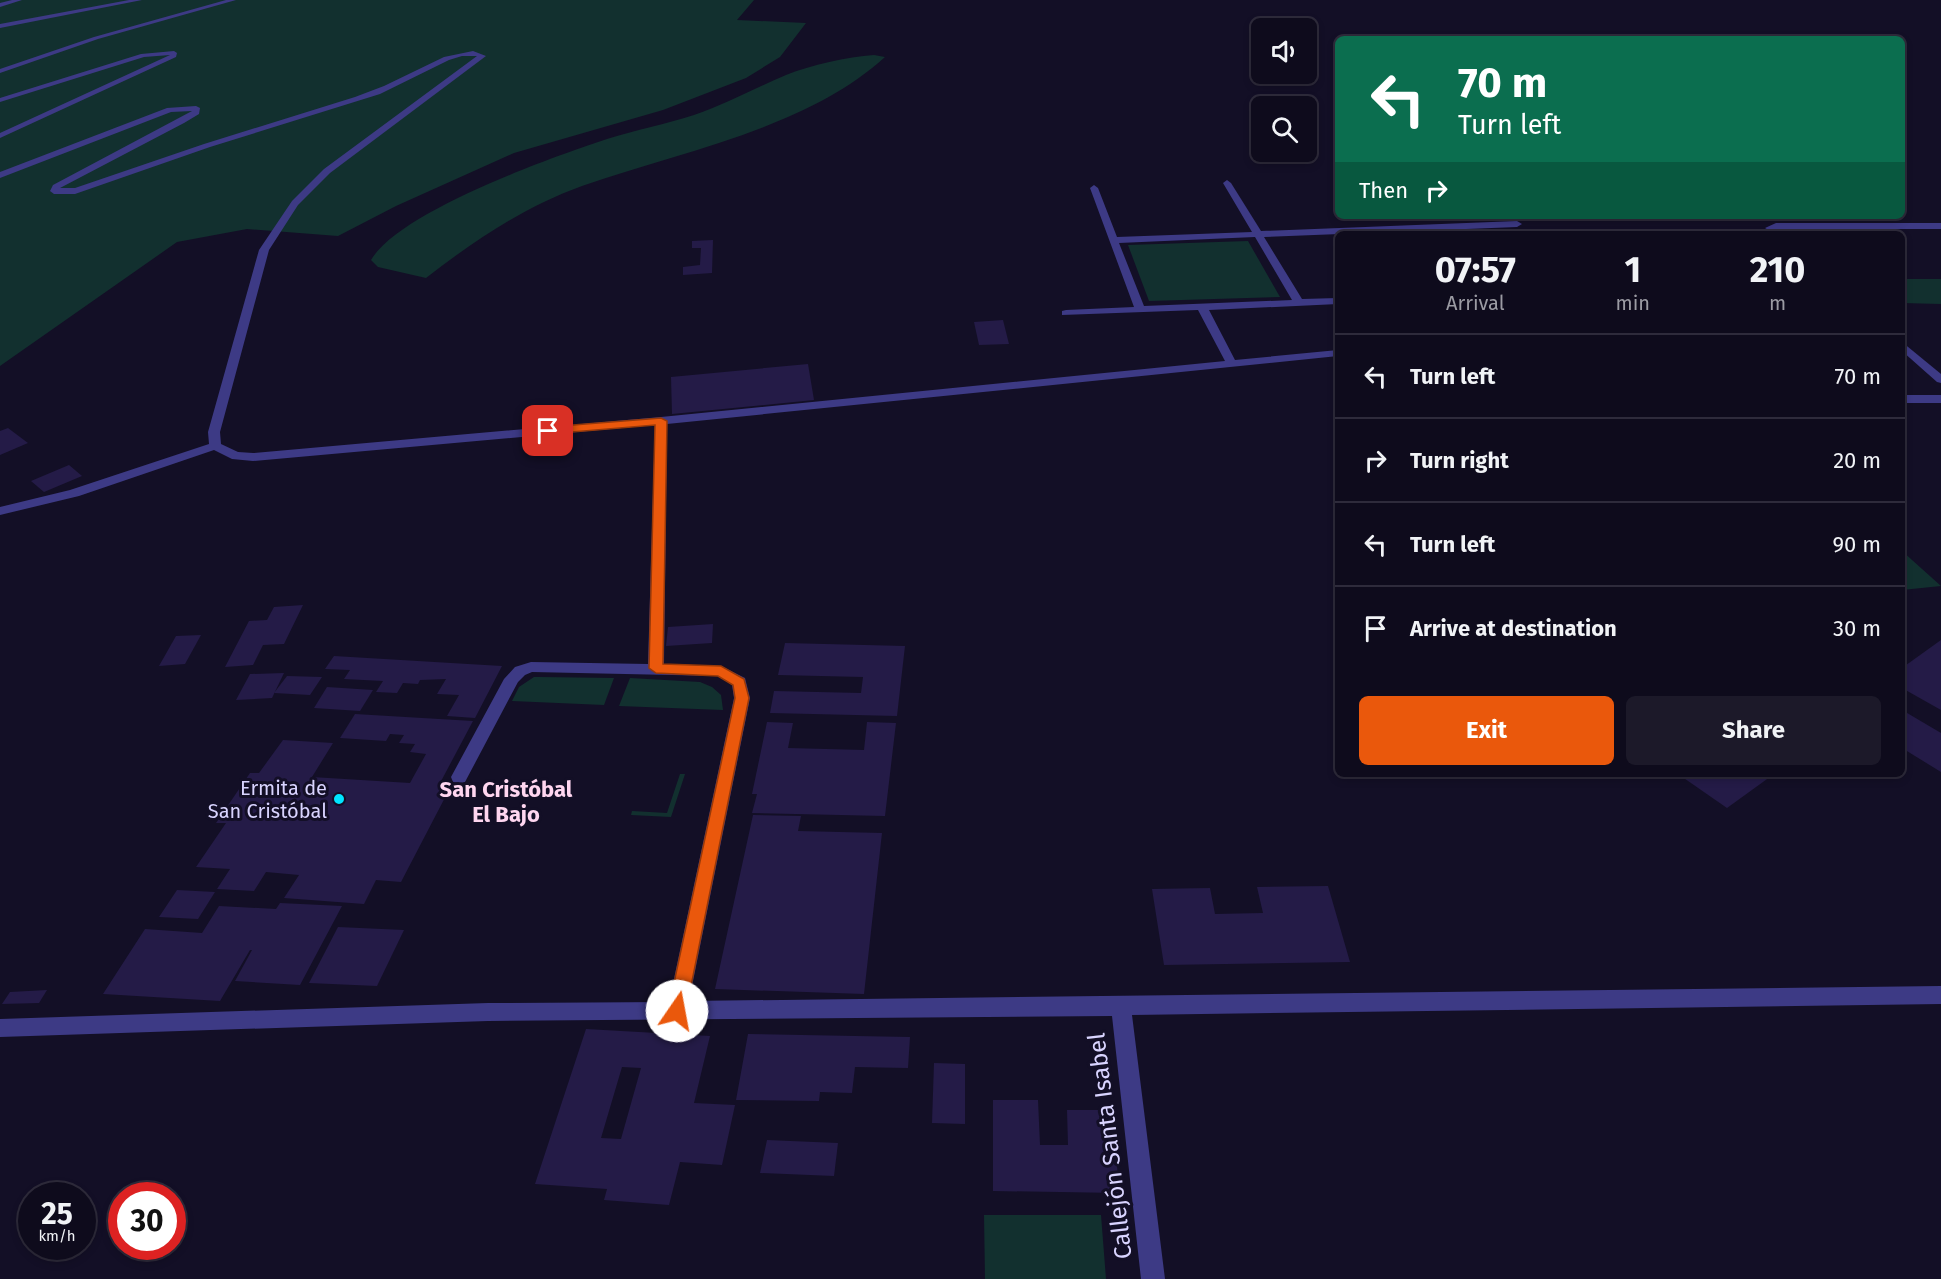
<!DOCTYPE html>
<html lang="en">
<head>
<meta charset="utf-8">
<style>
  :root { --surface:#0e0b1c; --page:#1c1929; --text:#f1f3f6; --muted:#9b9ba3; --line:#2e2b3b; --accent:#ea580c }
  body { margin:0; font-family:"Fira Sans",sans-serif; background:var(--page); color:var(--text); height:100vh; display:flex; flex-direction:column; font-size:22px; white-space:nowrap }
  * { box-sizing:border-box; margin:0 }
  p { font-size:20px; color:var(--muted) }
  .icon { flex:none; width:33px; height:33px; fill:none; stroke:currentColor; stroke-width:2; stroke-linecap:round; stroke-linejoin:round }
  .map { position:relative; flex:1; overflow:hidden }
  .drawer { position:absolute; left:1335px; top:231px; width:570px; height:546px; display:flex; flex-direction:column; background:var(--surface); border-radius:9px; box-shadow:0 3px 9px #0003,0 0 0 2px var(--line) }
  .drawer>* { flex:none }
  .hud { position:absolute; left:1335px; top:36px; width:570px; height:183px; border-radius:9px; box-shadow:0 3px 9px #0003,0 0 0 2px var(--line); background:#0b6e4f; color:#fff; overflow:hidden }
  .fabs { position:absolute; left:1251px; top:18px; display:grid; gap:12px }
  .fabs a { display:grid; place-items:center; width:66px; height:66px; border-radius:9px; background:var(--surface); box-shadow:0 3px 9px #0003,0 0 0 2px var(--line); font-size:30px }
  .speed { position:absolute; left:18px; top:1182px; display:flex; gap:12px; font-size:30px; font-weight:700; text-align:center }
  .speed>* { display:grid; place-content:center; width:78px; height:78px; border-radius:50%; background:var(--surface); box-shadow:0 3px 9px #0003,0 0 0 2px var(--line); line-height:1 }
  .speed small { font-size:15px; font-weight:400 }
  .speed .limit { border:9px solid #d22; background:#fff; color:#111 }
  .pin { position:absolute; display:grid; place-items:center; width:51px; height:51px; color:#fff; margin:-26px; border-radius:12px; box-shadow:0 3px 9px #0006 }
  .me { position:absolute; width:66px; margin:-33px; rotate:12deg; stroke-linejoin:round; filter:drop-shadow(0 0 4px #0008) }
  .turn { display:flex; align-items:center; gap:21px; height:126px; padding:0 24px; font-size:27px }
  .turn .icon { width:78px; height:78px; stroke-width:2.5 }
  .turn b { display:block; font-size:42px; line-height:51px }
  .then { display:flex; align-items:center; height:57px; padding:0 24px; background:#0003; gap:12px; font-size:22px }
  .eta { display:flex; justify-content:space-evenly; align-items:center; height:102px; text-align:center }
  .eta b { font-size:36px; font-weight:700; line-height:42px }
  .cta { display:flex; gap:12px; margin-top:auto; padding:12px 24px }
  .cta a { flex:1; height:69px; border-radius:9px; background:var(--accent); color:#fff; font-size:24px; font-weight:700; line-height:69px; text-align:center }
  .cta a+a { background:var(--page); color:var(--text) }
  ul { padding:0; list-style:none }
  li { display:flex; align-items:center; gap:18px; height:84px; padding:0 24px; border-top:2px solid var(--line) }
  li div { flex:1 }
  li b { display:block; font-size:22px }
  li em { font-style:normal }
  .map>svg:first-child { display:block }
  .green { fill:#12302f }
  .building { fill:#241b47; fill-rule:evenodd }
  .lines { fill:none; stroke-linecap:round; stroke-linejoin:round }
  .street { fill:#3d3a85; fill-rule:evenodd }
  .route { fill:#ea580c; stroke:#983908; stroke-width:1.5 }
  .poi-dot { fill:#00e5ff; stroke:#130f26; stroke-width:2 }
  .labels { text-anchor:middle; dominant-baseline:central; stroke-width:6; stroke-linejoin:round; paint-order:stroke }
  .poi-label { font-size:20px; fill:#d9d4ff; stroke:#130f26; text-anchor:end }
  .quarter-label { font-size:22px; font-weight:bold; fill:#ffd6f0; stroke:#130f26 }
  .near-street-label { font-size:24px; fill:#d9d4ff; stroke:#130f26 }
</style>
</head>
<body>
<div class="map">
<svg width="1941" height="1279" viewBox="0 0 1941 1279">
  <rect width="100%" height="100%" fill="#130f26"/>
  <g class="green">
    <path d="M 0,0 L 754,0 L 737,20 L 806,23 L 780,57 L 746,78 L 663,110 L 514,153 L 396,206 L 338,236 L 247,229 L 177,242 L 0,366 Z"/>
    <path d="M 874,55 L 885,57 C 806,129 681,151 582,186 C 524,207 475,240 426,278 L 378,267 L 371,260 C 399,212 552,157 607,139 C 636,130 666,124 694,115 C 726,104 755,88 786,75 C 811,65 847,57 874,55 Z"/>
    <path d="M 1248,241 L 1280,297 L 1149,301 L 1128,245 Z"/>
    <path d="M 1902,279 L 1941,279 L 1941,304 L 1902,303 Z"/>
    <path d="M 1902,551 L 1941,586 L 1902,590 Z"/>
    <path d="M 534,677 L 540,677 L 614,678 L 604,705 L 512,701 L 519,687 Z"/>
    <path d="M 630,678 L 700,682 L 712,687 L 721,695 L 723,710 L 619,706 Z"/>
    <path d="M 680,774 L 685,774 L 671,817 L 631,815 L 632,811 L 667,813 Z"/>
    <path d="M 984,1215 L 1101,1215 L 1106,1279 L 985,1279 Z"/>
  </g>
  <g class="building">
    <path d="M 713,240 L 712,273 L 683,275 L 683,267 L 700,265 L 701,248 L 692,248 L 692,241 Z"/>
    <path d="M 1003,320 L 1009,344 L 979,345 L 974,322 Z"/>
    <path d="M 808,364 L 814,400 L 672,414 L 671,377 Z"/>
    <path d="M 8,428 L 28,443 L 0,455 L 0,431 Z"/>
    <path d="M 69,465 L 82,476 L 44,492 L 31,481 Z"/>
    <path d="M 303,605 L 284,644 L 263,645 L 253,665 L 225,667 L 249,621 L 267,620 L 274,607 Z"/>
    <path d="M 713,624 L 712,643 L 666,646 L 668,627 Z"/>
    <path d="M 201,635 L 185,664 L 159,666 L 176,636 Z"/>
    <path d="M 1941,640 L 1941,710 L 1902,688 L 1902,668 Z"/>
    <path d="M 785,643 L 905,646 L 897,716 L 770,713 L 774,691 L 861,693 L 863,677 L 778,675 Z"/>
    <path d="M 334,656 L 468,664 L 502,666 L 475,718 L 447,716 L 459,695 L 437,694 L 446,679 L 420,680 L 418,684 L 403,683 L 397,693 L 376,692 L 383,681 L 344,679 L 350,670 L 325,669 Z"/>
    <path d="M 284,673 L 272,698 L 236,700 L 250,674 Z"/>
    <path d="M 287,676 L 322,677 L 310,695 L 274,693 Z"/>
    <path d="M 327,687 L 373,690 L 360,711 L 314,708 Z"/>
    <path d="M 1902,710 L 1941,733 L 1941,772 L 1902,748 Z"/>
    <path d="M 355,714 L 473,721 L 439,785 L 451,786 L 401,882 L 376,880 L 364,904 L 284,898 L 299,875 L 266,872 L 254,891 L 217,889 L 230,869 L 196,867 L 226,823 L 216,823 L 250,773 L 259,773 L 283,740 L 333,743 L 312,777 L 410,783 L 426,754 L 410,752 L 415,744 L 399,743 L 404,735 L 390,734 L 386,741 L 340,738 Z"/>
    <path d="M 767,722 L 793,723 L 788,748 L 864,750 L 867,722 L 896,723 L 885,816 L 752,813 L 757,794 L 752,794 Z"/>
    <path d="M 1678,774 L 1774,774 L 1727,808 Z"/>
    <path d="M 753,815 L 801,816 L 798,831 L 882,833 L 864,994 L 715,989 Z"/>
    <path d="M 1328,886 L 1350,962 L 1164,965 L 1152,889 L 1210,888 L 1215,914 L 1263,913 L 1257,887 Z"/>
    <path d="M 177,890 L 215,892 L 198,919 L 159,917 Z"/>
    <path d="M 280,903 L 342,906 L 300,985 L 235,981 L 252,950 L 250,950 L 220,1001 L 103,994 L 145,929 L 202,933 L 219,906 L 276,909 Z"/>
    <path d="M 338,927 L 404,930 L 377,986 L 309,983 Z"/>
    <path d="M 47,990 L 39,1003 L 2,1004 L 10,992 Z"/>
    <path d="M 586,1029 L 710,1036 L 694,1103 L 735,1105 L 722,1165 L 680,1162 L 669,1205 L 604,1200 L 607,1189 L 535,1184 ZM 622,1067 L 641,1068 L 621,1139 L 601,1138 Z"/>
    <path d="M 748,1034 L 910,1037 L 908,1068 L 855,1067 L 852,1093 L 820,1092 L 819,1101 L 736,1100 Z"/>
    <path d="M 934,1063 L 965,1064 L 965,1124 L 932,1123 Z"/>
    <path d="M 993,1100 L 1038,1100 L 1040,1145 L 1068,1145 L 1067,1110 L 1113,1110 L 1119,1193 L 993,1191 Z"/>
    <path d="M 767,1140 L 838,1143 L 834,1176 L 760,1173 Z"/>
  </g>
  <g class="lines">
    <g class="street">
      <path d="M 12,0 L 22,0 L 0,7 L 0,3 Z"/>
      <path d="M 129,0 L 142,0 L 0,28 L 0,24 Z"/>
      <path d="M 226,0 L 236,0 L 98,39 L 0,73 L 0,69 L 94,37 Z"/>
      <path d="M 174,51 L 177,53 L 176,57 L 0,138 L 0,133 L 170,55 L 144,57 L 0,102 L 0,98 L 141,54 Z"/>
      <path d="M 473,51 L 486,56 L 330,173 L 298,205 L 269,250 L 220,432 L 221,444 L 238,452 L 253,453 L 661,417 L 1225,361 L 1198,310 L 1062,315 L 1062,311 L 1066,310 L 1134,307 L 1090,188 L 1094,185 L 1098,188 L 1117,237 L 1252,232 L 1223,183 L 1227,180 L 1231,183 L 1261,231 L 1517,221 L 1522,224 L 1517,227 L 1264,237 L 1302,299 L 1338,298 L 1338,304 L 1209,310 L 1235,360 L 1338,350 L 1338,356 L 667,424 L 664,664 L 721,666 L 745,678 L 750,698 L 689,1001 L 1941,986 L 1941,1004 L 1132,1015 L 1165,1279 L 1141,1279 L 1112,1016 L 488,1021 L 0,1037 L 0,1019 L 488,1003 L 669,1002 L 734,698 L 732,685 L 718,676 L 532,672 L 525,675 L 518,682 L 465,782 L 459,783 L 453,782 L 451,777 L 504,679 L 515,667 L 531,662 L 648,664 L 655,425 L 253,461 L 232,459 L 214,450 L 79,496 L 0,515 L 0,507 L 70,490 L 209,444 L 208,432 L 259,250 L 292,201 L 324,169 L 477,56 L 462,56 L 449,60 L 380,94 L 210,147 L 75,194 L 54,194 L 50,191 L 53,185 L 192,111 L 171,112 L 0,178 L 0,172 L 167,108 L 196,106 L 200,108 L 199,114 L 184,123 L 60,188 L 75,188 L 204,144 L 355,97 L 384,86 L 444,57 ZM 1255,237 L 1292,300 L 1144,306 L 1119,243 Z"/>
      <path d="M 1776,223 L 1941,223 L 1941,229 L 1777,229 L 1770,231 L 1765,228 Z"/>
      <path d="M 1902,342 L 1941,374 L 1941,383 L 1937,382 L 1902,351 Z"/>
      <rect x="1902" y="395" width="39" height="8"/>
    </g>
  </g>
  <path class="route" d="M 661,418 L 667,421 L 663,664 L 721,666 L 744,679 L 749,698 L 686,1011 L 684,1017 L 677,1020 L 671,1017 L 668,1011 L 735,698 L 733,685 L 718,676 L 656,673 L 649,668 L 655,425 L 548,434 L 542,431 L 548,427 Z"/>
  <circle class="poi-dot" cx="339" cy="799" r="6"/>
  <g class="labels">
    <g class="poi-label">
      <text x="327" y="788">Ermita de<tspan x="327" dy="23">San Cristóbal</tspan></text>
    </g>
    <g class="quarter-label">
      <text x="506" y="789">San Cristóbal<tspan x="506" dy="25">El Bajo</tspan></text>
    </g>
    <g class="near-street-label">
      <text transform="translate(1110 1146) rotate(-97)">Callejón Santa Isabel</text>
    </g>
  </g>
</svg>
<div class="fabs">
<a><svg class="icon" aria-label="sound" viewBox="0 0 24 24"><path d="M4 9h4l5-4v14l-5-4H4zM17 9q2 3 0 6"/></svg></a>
<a><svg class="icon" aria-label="search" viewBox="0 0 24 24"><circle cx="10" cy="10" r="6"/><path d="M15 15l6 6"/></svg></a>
</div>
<div class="speed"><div>25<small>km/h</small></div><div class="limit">30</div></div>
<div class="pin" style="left:548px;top:431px;background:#d93025"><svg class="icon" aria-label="arrive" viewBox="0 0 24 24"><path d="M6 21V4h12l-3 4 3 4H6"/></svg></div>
<svg class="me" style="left:677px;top:1011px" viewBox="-20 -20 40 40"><circle r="19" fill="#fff"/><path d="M0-13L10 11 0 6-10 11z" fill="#ea580c"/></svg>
<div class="hud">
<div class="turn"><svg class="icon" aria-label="left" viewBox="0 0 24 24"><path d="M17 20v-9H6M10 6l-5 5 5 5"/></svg><div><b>70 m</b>Turn left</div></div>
<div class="then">Then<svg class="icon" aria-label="right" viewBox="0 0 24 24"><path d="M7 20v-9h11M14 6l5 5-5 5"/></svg></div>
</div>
<section class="drawer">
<div class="eta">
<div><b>07:57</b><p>Arrival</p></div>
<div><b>1</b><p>min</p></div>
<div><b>210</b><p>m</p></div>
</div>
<ul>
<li><svg class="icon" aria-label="left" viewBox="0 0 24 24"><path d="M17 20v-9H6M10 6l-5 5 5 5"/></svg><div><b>Turn left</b></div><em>70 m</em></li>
<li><svg class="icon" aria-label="right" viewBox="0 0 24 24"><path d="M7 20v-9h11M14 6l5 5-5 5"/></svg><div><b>Turn right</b></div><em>20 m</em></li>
<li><svg class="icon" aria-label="left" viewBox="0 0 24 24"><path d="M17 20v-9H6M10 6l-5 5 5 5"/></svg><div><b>Turn left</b></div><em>90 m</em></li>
<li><svg class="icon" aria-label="arrive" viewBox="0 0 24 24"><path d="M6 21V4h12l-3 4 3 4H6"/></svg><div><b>Arrive at destination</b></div><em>30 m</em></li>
</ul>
<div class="cta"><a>Exit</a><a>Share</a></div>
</section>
</div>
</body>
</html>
